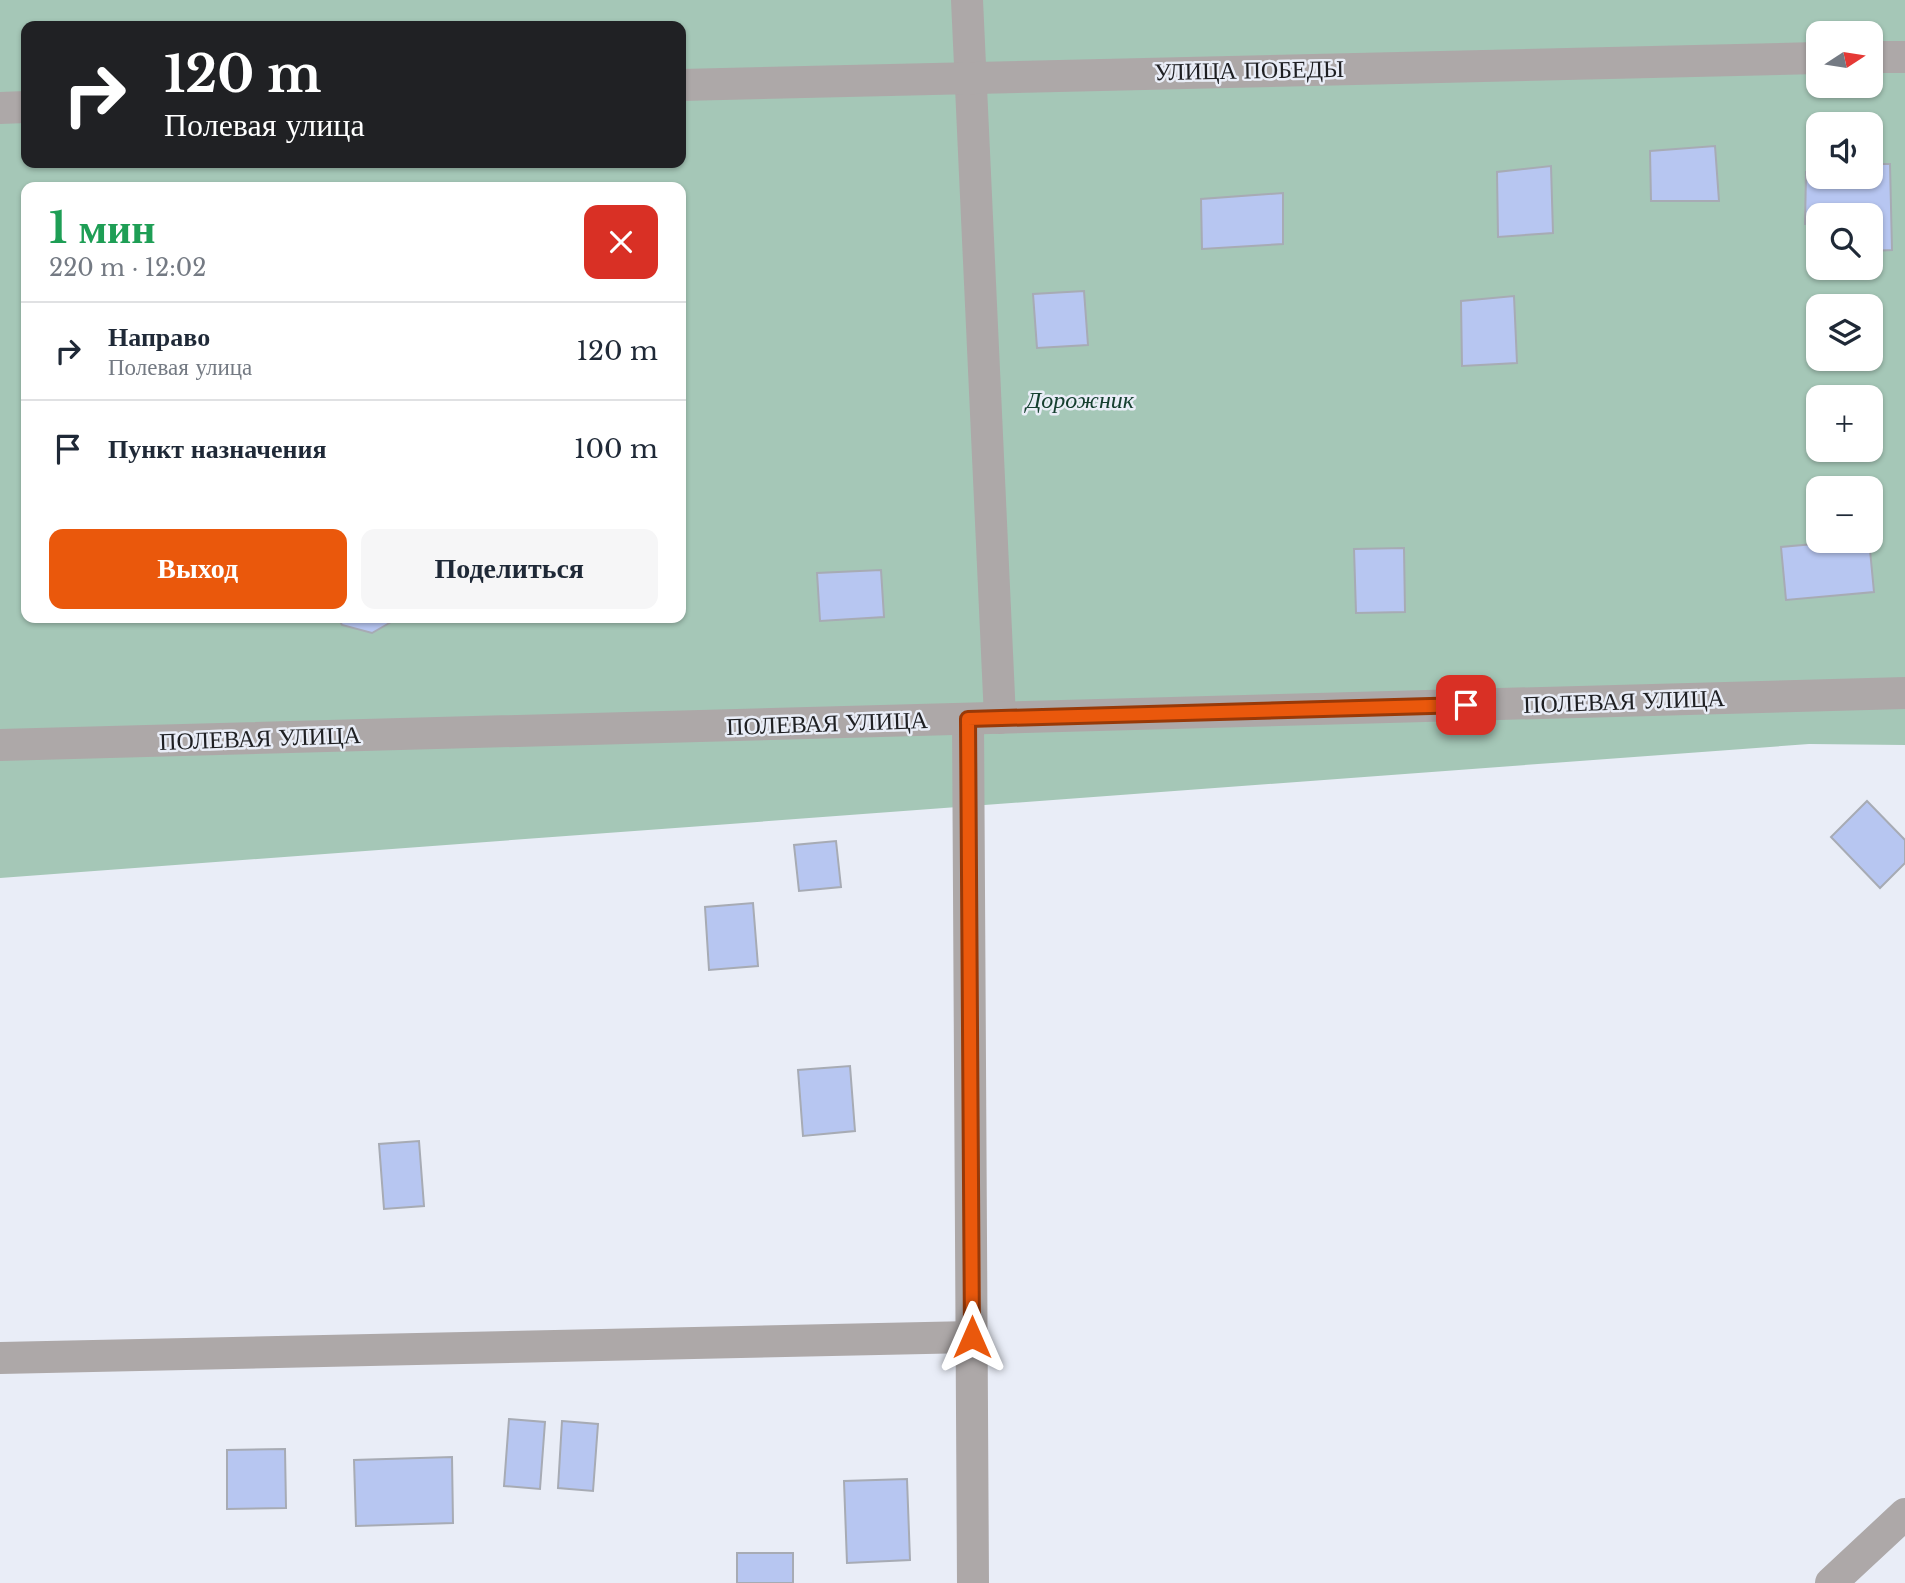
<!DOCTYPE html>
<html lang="ru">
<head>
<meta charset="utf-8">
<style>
  :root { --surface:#fff; --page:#f6f6f7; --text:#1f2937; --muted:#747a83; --line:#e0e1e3; --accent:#ea580c }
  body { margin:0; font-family:"Libre Baskerville",serif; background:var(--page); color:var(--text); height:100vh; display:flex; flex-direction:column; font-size:26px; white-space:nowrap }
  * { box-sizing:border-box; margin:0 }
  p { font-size:23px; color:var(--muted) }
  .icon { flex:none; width:38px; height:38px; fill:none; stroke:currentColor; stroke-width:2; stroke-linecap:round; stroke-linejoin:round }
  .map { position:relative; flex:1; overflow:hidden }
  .sheet { position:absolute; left:21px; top:182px; width:665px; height:441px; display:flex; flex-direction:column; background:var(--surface); border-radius:14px; box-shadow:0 2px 5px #0004 }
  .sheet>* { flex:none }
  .banner { position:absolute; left:21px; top:21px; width:665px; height:147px; border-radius:14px; box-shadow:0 2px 5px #0004; background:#202124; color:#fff; overflow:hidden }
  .needle { width:46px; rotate:78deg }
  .buttons { position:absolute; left:1806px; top:21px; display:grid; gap:14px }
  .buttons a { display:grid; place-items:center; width:77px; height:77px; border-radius:14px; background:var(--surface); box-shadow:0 2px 5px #0004; font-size:35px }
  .pin { position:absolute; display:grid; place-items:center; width:60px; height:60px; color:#fff; margin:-30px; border-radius:14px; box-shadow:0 4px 10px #0006 }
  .me { position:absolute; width:77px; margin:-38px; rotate:0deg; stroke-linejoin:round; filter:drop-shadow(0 0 5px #0008) }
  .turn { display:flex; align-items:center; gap:24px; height:147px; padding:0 28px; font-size:32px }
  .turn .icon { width:91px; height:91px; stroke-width:2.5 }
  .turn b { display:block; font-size:49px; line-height:60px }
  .round { display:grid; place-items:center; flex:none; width:74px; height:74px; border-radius:14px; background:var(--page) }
  .overview { display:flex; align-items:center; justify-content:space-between; height:119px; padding:0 28px }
  h1 { font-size:42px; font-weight:700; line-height:52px; color:#1e9e55 }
  .button { display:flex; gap:14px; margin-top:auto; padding:14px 28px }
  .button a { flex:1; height:80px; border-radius:14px; background:var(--accent); color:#fff; font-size:28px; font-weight:700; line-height:80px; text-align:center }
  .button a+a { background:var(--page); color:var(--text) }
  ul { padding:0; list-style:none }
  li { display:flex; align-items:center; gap:21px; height:98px; padding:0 28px; border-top:2px solid var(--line) }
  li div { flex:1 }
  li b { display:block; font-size:26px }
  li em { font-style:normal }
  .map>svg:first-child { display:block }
  .green { fill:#a5c7b7; fill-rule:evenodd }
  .building { fill:#b7c6f1; stroke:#a7abb4; stroke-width:2 }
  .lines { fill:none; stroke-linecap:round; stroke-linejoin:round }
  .minor { stroke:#ada8a8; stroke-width:32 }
  .route-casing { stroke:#983908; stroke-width:18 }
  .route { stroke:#ea580c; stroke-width:12 }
  .labels { text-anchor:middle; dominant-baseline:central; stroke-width:5; stroke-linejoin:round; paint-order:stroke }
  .street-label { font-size:24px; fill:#1e1f22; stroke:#e9edf7 }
  .park-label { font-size:24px; font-style:italic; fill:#164030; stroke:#e9edf7 }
</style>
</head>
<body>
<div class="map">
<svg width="1905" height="1583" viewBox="0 0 1905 1583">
  <rect width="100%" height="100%" fill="#e9edf7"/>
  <path class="green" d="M 0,0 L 1905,0 L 1905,745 L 1809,744 L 0,878 ZM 26,26 L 681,26 L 681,163 L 26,163 ZM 1818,33 L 1871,33 L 1871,86 L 1818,86 ZM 1818,124 L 1871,124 L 1871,177 L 1818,177 ZM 26,187 L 681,187 L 681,618 L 26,618 ZM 1818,215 L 1871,215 L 1871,268 L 1818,268 ZM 1818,306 L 1871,306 L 1871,359 L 1818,359 ZM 1818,397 L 1871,397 L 1871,450 L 1818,450 ZM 1818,488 L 1871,488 L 1871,541 L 1818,541 Z"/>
  <g class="building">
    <path d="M 1715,146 L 1719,201 L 1651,201 L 1650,151 Z"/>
    <path d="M 1871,164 L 1890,164 L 1892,250 L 1871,251 L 1871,215 L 1818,215 L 1818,223 L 1805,224 L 1806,172 L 1818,172 L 1818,177 L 1871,177 Z"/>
    <path d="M 1551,166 L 1553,233 L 1498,237 L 1497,172 Z"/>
    <path d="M 1283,193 L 1283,244 L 1202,249 L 1201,199 Z"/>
    <path d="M 1084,291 L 1088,345 L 1037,348 L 1033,294 Z"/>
    <path d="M 1514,296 L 1517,363 L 1462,366 L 1461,301 Z"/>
    <path d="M 1847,541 L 1848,552 L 1870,550 L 1874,592 L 1786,600 L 1781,547 Z"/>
    <path d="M 1404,548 L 1405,612 L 1356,613 L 1354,549 Z"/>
    <path d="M 881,570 L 884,617 L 820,621 L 817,573 Z"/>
    <path d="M 338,618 L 398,618 L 372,633 L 342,625 Z"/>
    <path d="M 1867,801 L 1905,840 L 1905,863 L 1880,888 L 1831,837 Z"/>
    <path d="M 836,841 L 841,887 L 799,891 L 794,845 Z"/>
    <path d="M 753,903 L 758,966 L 709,970 L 705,907 Z"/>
    <path d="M 850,1066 L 855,1131 L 803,1136 L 798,1070 Z"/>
    <path d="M 419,1141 L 424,1206 L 384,1209 L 379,1144 Z"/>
    <path d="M 509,1419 L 545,1422 L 540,1489 L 504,1486 Z"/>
    <path d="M 562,1421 L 598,1424 L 593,1491 L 558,1488 Z"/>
    <path d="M 285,1449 L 286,1508 L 227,1509 L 227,1450 Z"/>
    <path d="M 452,1457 L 453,1523 L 356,1526 L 354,1460 Z"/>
    <path d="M 907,1479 L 910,1560 L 847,1563 L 844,1481 Z"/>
    <rect x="737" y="1553" width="56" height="30"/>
  </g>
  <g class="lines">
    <g class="minor">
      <path d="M 967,0 L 1000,718"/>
      <path d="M 1871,57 L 1905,57"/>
      <path d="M 681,85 L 1818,58"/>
      <path d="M 0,108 L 26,107"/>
      <path d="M 968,719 L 973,1583"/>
      <path d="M 0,745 L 1905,693"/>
      <path d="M 0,1358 L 972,1337"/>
      <path d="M 1831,1583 L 1905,1514"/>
    </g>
  </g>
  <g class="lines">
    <defs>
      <path id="route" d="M 972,1337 L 968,719 L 1466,705"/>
    </defs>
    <use href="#route" class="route-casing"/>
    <use href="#route" class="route"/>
  </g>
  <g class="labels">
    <g class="street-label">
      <text transform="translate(1249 70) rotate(-1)">УЛИЦА ПОБЕДЫ</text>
      <text transform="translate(1624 701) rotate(-2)">ПОЛЕВАЯ УЛИЦА</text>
      <text transform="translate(827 723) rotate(-2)">ПОЛЕВАЯ УЛИЦА</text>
      <text transform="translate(260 738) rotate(-2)">ПОЛЕВАЯ УЛИЦА</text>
    </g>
    <g class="park-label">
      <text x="1080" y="399">Дорожник</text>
    </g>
  </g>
</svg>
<div class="buttons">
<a><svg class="needle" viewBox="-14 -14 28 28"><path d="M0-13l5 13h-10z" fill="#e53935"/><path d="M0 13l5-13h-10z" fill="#747a83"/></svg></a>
<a><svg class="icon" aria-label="sound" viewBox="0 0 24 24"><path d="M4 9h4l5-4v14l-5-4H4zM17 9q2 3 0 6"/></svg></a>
<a><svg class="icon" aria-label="search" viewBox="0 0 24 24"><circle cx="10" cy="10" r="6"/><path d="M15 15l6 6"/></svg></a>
<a><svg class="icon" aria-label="layers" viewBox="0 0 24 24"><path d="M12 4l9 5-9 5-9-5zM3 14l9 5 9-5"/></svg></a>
<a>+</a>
<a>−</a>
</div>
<div class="pin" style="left:1466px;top:705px;background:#d93025"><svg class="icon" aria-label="arrive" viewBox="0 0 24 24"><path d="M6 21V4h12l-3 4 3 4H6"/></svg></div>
<svg class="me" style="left:972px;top:1337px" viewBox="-20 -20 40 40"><path d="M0-17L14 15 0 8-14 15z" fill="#ea580c" stroke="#fff" stroke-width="4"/></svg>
<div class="banner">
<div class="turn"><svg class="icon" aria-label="right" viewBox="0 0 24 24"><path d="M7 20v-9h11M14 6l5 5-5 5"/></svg><div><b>120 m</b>Полевая улица</div></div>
</div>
<section class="sheet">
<div class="overview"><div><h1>1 мин</h1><p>220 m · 12:02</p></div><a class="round" style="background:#d93025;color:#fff"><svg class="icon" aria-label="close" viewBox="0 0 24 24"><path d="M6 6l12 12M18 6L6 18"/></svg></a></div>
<ul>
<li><svg class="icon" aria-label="right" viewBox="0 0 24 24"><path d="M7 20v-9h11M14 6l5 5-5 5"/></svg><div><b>Направо</b><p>Полевая улица</p></div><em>120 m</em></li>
<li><svg class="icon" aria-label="arrive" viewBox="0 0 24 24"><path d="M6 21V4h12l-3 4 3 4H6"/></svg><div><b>Пункт назначения</b></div><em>100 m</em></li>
</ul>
<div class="button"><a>Выход</a><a>Поделиться</a></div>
</section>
</div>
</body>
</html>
